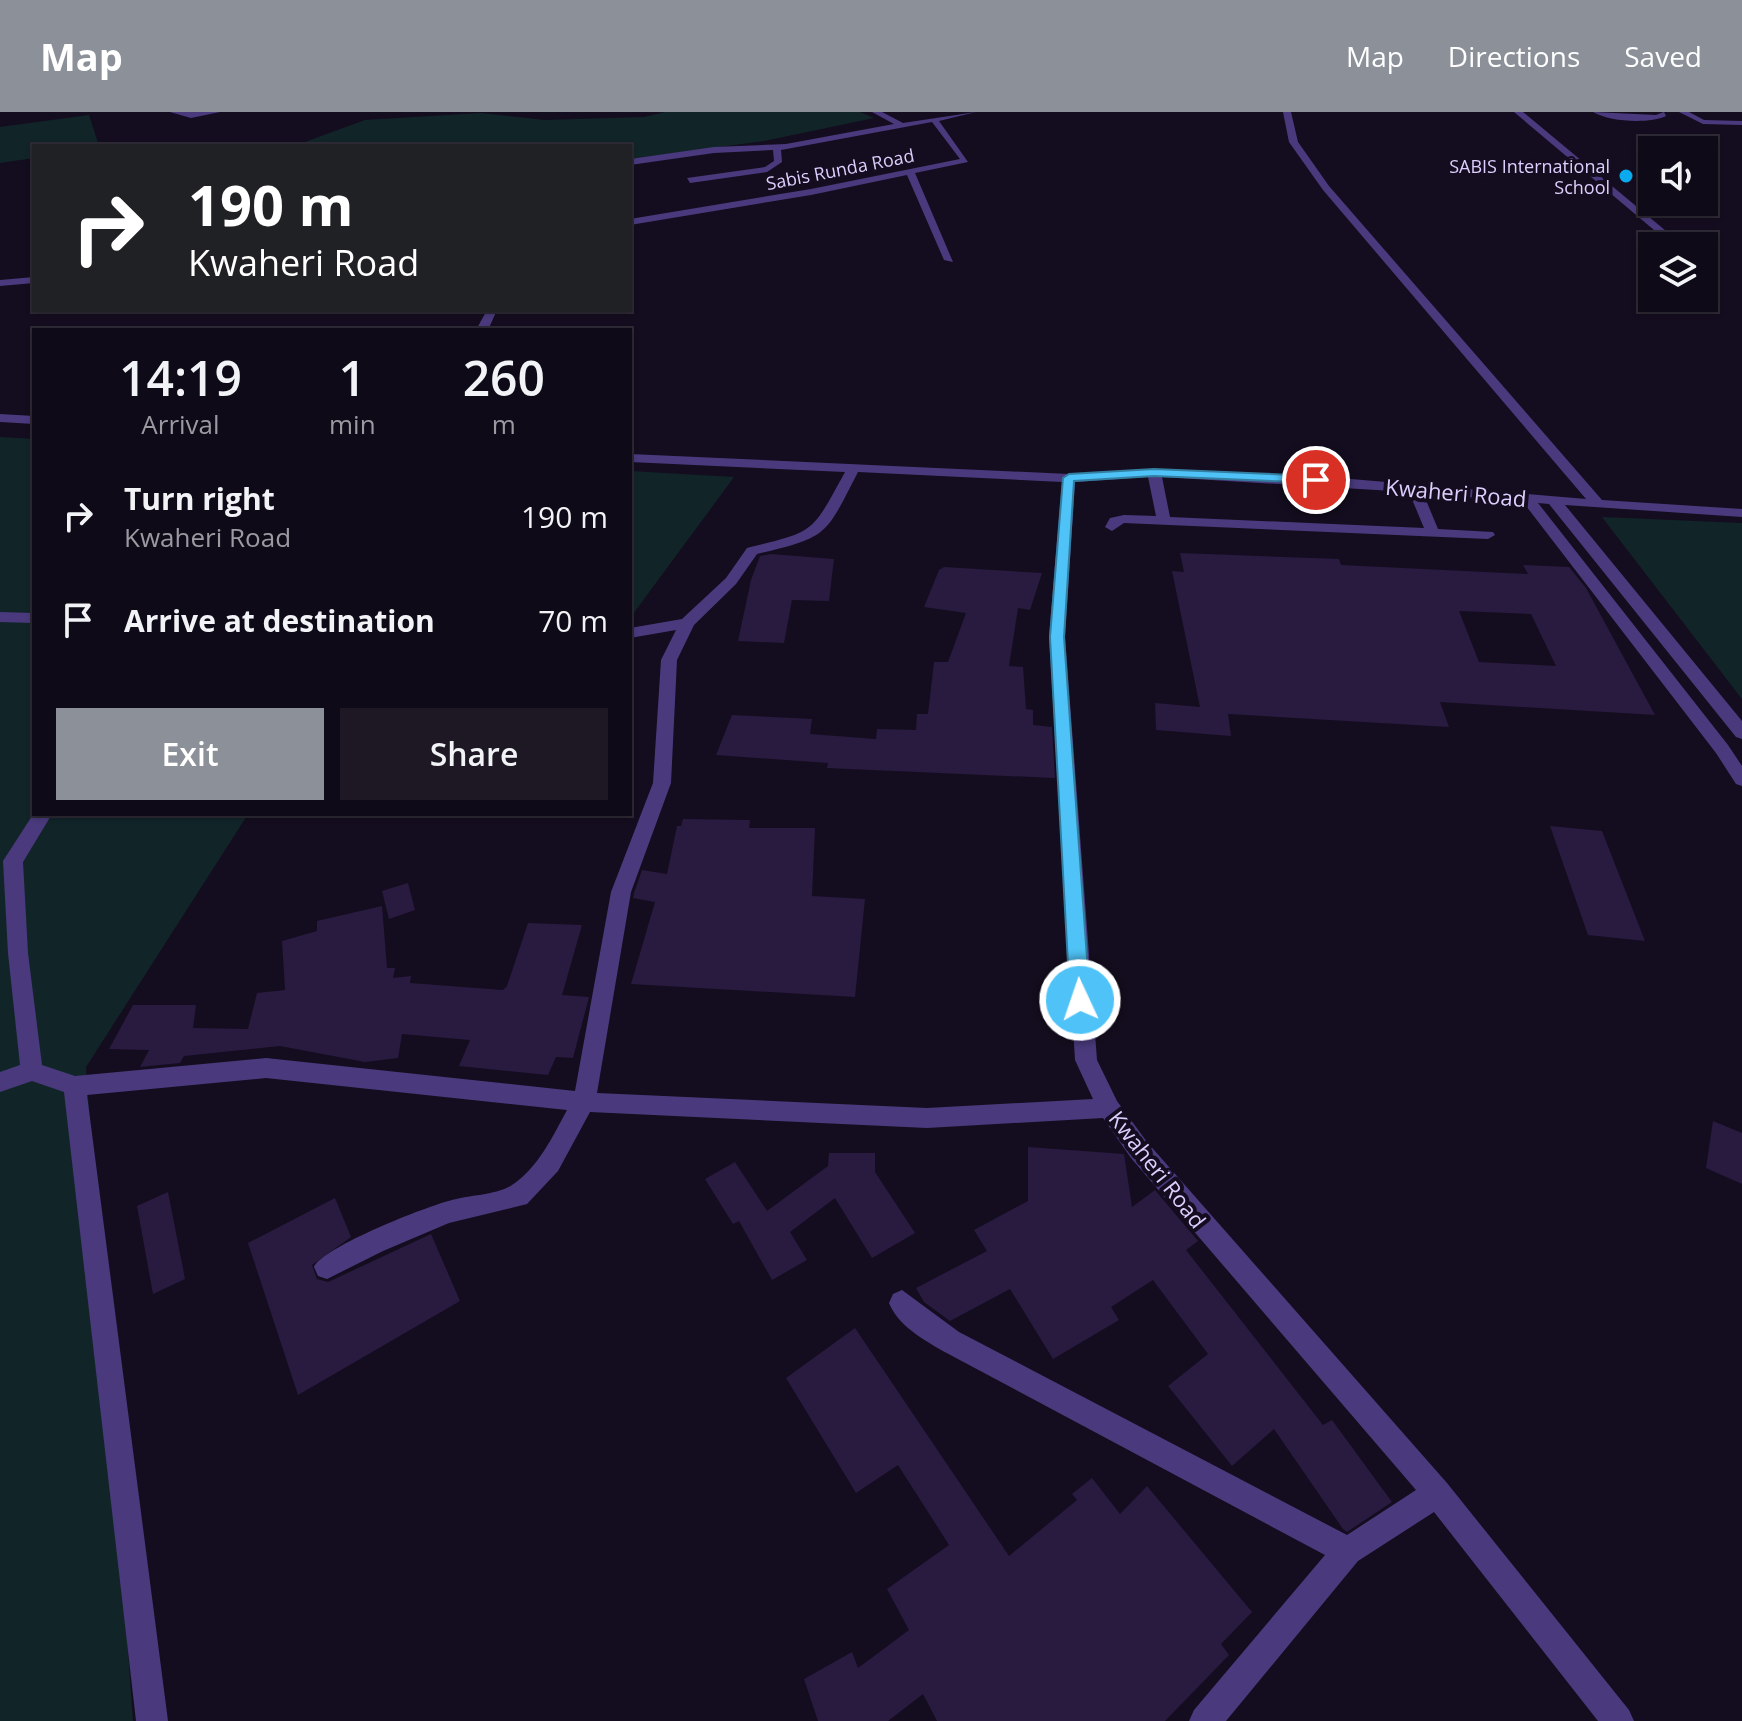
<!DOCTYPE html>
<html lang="en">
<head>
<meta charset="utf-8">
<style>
  :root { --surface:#0f0a17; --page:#1d1824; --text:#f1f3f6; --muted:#9b9aa1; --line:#2f2b36; --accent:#8c9099 }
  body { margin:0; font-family:"Open Sans",sans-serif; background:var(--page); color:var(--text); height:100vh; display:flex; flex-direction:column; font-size:30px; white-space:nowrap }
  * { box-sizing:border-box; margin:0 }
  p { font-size:26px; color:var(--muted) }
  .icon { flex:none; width:44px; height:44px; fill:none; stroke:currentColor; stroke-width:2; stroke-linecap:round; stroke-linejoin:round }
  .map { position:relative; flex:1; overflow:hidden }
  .details { position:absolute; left:32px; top:216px; width:600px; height:488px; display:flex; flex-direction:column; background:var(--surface); border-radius:0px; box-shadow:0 2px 6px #0004,0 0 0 2px var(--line) }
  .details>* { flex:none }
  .top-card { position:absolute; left:32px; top:32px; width:600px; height:168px; border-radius:0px; box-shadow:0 2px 6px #0004,0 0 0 2px var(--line); background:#202124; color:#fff; overflow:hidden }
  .controls { position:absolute; left:1638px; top:24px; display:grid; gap:16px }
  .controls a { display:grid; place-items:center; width:80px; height:80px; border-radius:0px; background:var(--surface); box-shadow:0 2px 6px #0004,0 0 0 2px var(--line); font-size:40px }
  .pin { position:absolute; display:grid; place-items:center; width:68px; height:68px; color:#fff; margin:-34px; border:4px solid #fff; border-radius:50%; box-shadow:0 2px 8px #0007 }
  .me { position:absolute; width:88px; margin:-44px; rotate:357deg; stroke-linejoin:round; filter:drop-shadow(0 0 6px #0008) }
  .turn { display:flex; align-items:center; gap:28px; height:168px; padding:0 24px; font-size:36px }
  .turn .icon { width:104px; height:104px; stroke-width:2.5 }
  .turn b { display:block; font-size:56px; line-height:68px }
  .eta { display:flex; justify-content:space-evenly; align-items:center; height:136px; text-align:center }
  .eta b { font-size:48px; font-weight:600; line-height:56px }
  .action { display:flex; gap:16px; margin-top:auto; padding:16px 24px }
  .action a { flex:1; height:92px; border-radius:0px; background:var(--accent); color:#fff; font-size:32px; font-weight:600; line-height:92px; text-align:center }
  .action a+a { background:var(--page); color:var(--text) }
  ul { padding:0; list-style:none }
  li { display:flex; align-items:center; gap:24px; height:104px; padding:0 24px }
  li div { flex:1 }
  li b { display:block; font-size:30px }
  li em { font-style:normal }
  header { display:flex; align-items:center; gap:48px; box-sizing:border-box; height:112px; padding:0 40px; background:var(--accent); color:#fff }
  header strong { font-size:38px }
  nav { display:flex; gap:44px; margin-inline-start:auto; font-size:28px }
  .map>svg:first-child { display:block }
  .green { fill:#112529 }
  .building { fill:#291a40; fill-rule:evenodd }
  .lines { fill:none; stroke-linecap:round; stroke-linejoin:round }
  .minor { fill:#4a3a7d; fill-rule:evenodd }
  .route { fill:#4fc3f7; stroke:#337fa1; stroke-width:2 }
  .poi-dot { fill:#09aaee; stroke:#140d1f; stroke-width:3 }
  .labels { text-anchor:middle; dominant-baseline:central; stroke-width:8; stroke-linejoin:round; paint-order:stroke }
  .far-poi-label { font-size:18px; fill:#dccefd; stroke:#140d1f; text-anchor:end }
  .far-street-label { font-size:18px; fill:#dccefd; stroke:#140d1f }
  .street-label { font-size:22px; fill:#dccefd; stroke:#140d1f }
</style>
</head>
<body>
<header>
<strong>Map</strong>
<nav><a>Map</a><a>Directions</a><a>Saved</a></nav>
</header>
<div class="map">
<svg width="1742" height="1609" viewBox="0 0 1742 1609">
  <rect width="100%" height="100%" fill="#140d1f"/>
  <g class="green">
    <path d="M 665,0 L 860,0 L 874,6 L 764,29 L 630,47 L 630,34 L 294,34 L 365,8 L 481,1 L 545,8 L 644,5 Z"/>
    <path d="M 89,3 L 99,34 L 34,34 L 34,46 L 0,51 L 0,15 Z"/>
    <path d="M 0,325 L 34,327 L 34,702 L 248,702 L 86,955 L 133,1609 L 0,1609 Z"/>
    <path d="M 630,359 L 734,365 L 630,506 Z"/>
    <path d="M 1602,405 L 1742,411 L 1742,587 Z"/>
  </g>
  <g class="building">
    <path d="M 1180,441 L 1339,447 L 1341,453 L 1528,462 L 1523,453 L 1569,455 L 1586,476 L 1655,603 L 1440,590 L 1449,615 L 1228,602 L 1231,624 L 1156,618 L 1155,591 L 1200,595 L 1172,459 L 1184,460 ZM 1459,499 L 1531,502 L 1556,554 L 1479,550 Z"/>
    <path d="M 771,442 L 834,447 L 829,489 L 792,488 L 784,531 L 738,529 L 751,468 L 760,444 Z"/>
    <path d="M 944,455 L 1042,461 L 1030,498 L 1018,496 L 1009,554 L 1023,555 L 1026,597 L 1033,598 L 1033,613 L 1052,615 L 1055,666 L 827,656 L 828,651 L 716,643 L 732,603 L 812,607 L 810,622 L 876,627 L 877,617 L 916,618 L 917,602 L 928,602 L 934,550 L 948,550 L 966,501 L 924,495 L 939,458 Z"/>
    <path d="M 683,707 L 750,708 L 749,716 L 815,716 L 812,784 L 865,787 L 855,885 L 631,872 L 655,790 L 633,786 L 634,781 L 642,758 L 667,762 L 677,714 L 681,714 Z"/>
    <path d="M 1550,714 L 1602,719 L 1645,829 L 1588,823 Z"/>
    <path d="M 408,771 L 415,798 L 389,807 L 382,779 Z"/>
    <path d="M 382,794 L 387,856 L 395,856 L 393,866 L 411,864 L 410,871 L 503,878 L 507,874 L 528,811 L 582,813 L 562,883 L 589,885 L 573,946 L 556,945 L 548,963 L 459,954 L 470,928 L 402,922 L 398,946 L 365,950 L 280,934 L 184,944 L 180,951 L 140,955 L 149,938 L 109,937 L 133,893 L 196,893 L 193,916 L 248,917 L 257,881 L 285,878 L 282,829 L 317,819 L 317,809 Z"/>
    <path d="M 1713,1009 L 1742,1021 L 1742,1072 L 1706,1056 Z"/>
    <path d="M 1028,1035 L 1124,1042 L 1132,1095 L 1155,1078 L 1198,1129 L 1186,1138 L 1323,1313 L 1332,1308 L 1392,1390 L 1347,1420 L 1343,1417 L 1274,1317 L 1232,1354 L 1168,1274 L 1208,1242 L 1153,1168 L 1111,1195 L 1119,1208 L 1053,1247 L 1010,1177 L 950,1209 L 924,1190 L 916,1176 L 987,1139 L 974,1118 L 1028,1089 Z"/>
    <path d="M 829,1041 L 875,1041 L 875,1060 L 915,1121 L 872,1146 L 835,1086 L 790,1120 L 807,1148 L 772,1168 L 739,1109 L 733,1112 L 705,1067 L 735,1050 L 767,1099 L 828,1054 Z"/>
    <path d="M 168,1080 L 185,1167 L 153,1182 L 137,1094 Z"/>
    <path d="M 335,1086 L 351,1125 L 312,1153 L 317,1167 L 328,1170 L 431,1122 L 460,1189 L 298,1283 L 248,1131 Z"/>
    <path d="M 855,1216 L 1009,1444 L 1077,1388 L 1072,1382 L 1092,1366 L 1120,1402 L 1147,1374 L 1252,1500 L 1221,1532 L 1229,1543 L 1165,1609 L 937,1609 L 923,1582 L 888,1609 L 818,1609 L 804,1567 L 852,1540 L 858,1556 L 909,1518 L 887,1477 L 949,1433 L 898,1353 L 856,1381 L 786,1266 Z"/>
  </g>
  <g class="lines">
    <g class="minor">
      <path d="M 170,0 L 220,0 L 191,6 Z"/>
      <path d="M 872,0 L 882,0 L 903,11 L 976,0 L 939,9 L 968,50 L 915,61 L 953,150 L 944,148 L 907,63 L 811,83 L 630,113 L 630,107 L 811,77 L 960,47 L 932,10 L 781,38 L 782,50 L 767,60 L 690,71 L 687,66 L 765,55 L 774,49 L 773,38 L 714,41 L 630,53 L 630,47 L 714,35 L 786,32 L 894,12 Z"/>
      <path d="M 1283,0 L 1291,0 L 1298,30 L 1329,74 L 1602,388 L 1742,397 L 1742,405 L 1565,393 L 1742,609 L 1742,627 L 1736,625 L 1549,392 L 1538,391 L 1728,633 L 1742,654 L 1742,674 L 1736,672 L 1716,641 L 1523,390 L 1423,381 L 1438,417 L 1493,420 L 1495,423 L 1488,427 L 1124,411 L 1112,419 L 1105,415 L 1110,406 L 1124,403 L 1156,404 L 1148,365 L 1075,370 L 1065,525 L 1097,948 L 1117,989 L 1147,1030 L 1447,1371 L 1629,1598 L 1634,1609 L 1598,1609 L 1434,1400 L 1358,1449 L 1226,1609 L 1189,1609 L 1194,1598 L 1325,1443 L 941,1238 C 921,1226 898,1213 889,1191 L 893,1182 L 902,1178 L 959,1220 L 1347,1423 L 1416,1378 L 1131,1046 L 1103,1006 L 927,1016 L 590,1000 L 558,1059 L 527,1092 L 449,1111 L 383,1139 L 327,1167 L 318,1164 L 314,1155 C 323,1135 427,1094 452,1088 C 469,1083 497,1083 512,1073 C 538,1056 553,1024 567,998 L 266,966 L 87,983 L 168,1609 L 136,1609 L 64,980 L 32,969 L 0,980 L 0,960 L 20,953 L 8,841 L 3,749 L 34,701 L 52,702 L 23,750 L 28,841 L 42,953 L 75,964 L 266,946 L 575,979 L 611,780 L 653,671 L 661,548 L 676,518 L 630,526 L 630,516 L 682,507 L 726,466 L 747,436 C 816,419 811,422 845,360 L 630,350 L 630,342 L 1069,362 L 1154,357 L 1316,364 L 1586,387 L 1323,78 L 1289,30 ZM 858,360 L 1062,370 L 1049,525 L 1075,948 L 1093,987 L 927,996 L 597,981 L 631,780 L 671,671 L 677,548 L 694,513 L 736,472 L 757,442 C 829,425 825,424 858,360 ZM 1162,365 L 1409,380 L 1424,416 L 1170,405 Z"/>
      <path d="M 1514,0 L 1523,0 L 1684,134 L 1673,134 Z"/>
      <path d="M 1593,0 L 1656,3 L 1664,0 L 1666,4 C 1649,12 1610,10 1593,0 Z"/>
      <path d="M 1679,0 L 1689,0 L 1704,8 L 1742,9 L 1742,13 L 1703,12 Z"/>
      <path d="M 34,165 L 34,171 L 0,174 L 0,168 Z"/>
      <path d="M 487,198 L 497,198 L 488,218 L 476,218 Z"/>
      <path d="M 0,302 L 34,304 L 34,312 L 0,310 Z"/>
      <path d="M 0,500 L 34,501 L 34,511 L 0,510 Z"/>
    </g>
  </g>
  <path class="route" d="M 1154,357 L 1316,364 L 1322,368 L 1316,371 L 1154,364 L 1074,369 L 1064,525 L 1090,888 L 1080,896 L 1070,888 L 1050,525 L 1063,366 L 1069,362 Z"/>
  <circle class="poi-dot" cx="1626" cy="64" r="8"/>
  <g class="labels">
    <g class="far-poi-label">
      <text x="1610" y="54">SABIS International<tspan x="1610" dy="21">School</tspan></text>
    </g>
    <g class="far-street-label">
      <text transform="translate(840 57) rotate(-11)">Sabis Runda Road</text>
    </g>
    <g class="street-label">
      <text transform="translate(1456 380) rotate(5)">Kwaheri Road</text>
      <text transform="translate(1158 1057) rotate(52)">Kwaheri Road</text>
    </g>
  </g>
</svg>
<div class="controls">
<a><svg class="icon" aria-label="sound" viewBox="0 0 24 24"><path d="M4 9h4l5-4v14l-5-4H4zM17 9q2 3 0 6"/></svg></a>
<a><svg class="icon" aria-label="layers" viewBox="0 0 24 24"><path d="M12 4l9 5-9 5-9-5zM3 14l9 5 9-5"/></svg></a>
</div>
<div class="pin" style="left:1316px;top:368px;background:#d93025"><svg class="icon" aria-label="arrive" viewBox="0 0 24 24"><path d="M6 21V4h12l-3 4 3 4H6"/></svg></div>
<svg class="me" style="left:1080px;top:888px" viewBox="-20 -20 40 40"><circle r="17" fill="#4fc3f7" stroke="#fff" stroke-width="3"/><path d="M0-11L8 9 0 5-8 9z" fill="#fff"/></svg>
<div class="top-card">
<div class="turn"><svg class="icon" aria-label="right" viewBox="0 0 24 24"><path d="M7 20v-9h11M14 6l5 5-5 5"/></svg><div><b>190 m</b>Kwaheri Road</div></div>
</div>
<section class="details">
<div class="eta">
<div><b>14:19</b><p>Arrival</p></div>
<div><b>1</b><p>min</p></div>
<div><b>260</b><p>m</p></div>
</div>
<ul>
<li><svg class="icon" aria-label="right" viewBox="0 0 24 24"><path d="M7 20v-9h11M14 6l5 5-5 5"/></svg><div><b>Turn right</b><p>Kwaheri Road</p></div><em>190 m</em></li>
<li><svg class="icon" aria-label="arrive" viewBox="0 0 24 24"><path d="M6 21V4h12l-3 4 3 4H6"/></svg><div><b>Arrive at destination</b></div><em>70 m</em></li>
</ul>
<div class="action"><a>Exit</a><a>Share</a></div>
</section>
</div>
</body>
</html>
